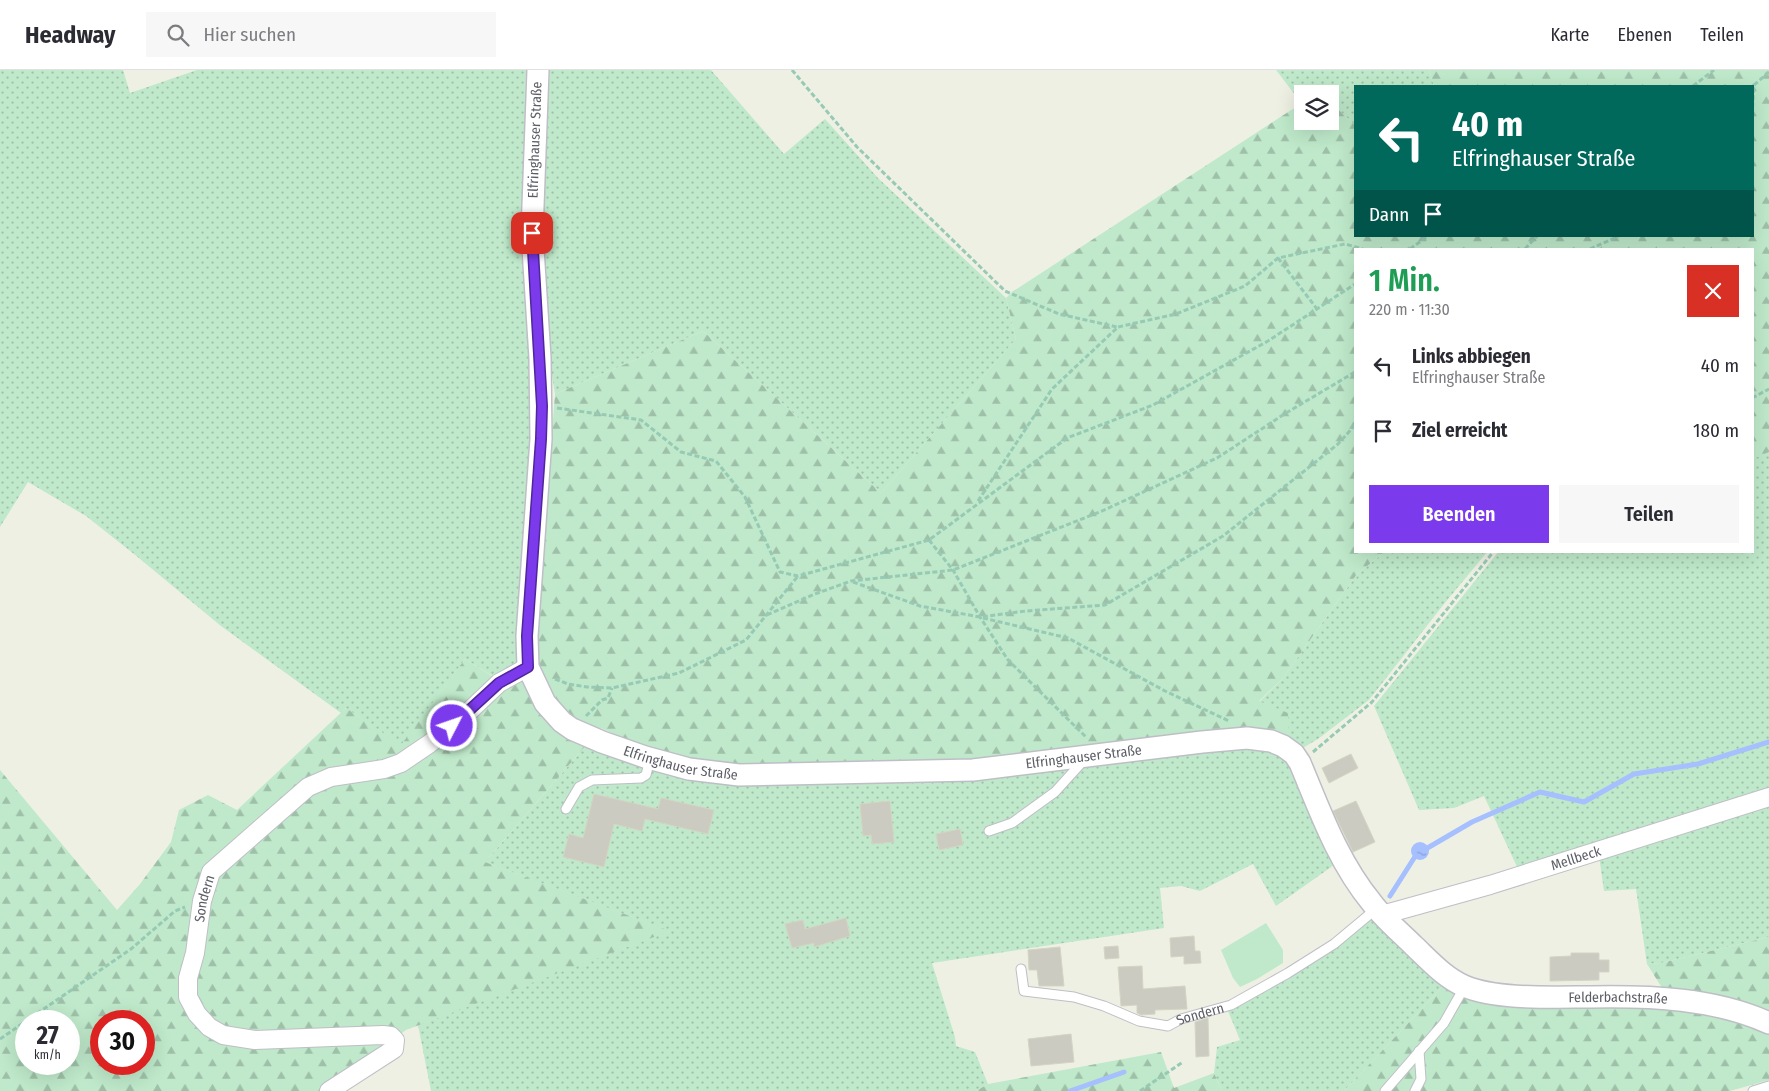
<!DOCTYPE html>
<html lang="de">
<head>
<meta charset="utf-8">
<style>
  :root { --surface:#fff; --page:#f7f7f7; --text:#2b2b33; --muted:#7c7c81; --line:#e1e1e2; --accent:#7c3aed }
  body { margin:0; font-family:"Fira Sans Condensed",sans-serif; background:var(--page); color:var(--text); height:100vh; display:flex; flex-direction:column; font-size:19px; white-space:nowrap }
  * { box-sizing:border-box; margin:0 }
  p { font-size:16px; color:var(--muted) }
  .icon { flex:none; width:28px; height:28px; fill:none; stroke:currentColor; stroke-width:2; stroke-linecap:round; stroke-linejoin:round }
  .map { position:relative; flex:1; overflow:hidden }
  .drawer { position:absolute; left:1354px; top:178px; width:400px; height:305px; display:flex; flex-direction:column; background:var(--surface); border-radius:0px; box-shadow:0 5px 20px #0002 }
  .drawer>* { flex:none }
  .top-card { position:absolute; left:1354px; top:15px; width:400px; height:152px; border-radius:0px; box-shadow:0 5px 20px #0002; background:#00695c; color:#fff; overflow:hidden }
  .buttons { position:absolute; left:1294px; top:15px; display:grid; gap:10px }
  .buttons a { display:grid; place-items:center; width:45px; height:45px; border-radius:0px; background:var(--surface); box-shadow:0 5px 20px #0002; font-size:25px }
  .speed { position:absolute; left:15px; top:940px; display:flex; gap:10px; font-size:25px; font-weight:700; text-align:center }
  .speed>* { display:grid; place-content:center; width:65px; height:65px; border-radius:50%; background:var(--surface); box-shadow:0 5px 20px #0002; line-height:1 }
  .speed small { font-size:12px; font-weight:400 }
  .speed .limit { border:8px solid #d22; background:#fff; color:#111 }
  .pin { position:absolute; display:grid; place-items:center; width:42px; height:42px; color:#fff; margin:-21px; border-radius:10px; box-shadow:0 2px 8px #0006 }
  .me { position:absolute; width:55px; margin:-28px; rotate:49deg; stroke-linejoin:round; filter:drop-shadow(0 0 4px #0008) }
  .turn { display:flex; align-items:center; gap:18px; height:105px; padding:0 15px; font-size:22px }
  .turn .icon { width:65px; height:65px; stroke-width:2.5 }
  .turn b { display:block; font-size:35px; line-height:42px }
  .then { display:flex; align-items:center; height:48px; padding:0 15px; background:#0003; gap:10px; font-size:19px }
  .round { display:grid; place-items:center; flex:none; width:52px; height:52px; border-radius:0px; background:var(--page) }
  .headline { display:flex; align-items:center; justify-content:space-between; height:85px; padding:0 15px }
  h1 { font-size:30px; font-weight:600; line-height:38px; color:#1e9e55 }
  .button { display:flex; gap:10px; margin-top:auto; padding:10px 15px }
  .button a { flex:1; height:58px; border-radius:0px; background:var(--accent); color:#fff; font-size:20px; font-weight:600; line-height:58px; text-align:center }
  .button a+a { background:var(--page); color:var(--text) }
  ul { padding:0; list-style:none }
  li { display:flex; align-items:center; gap:15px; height:65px; padding:0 15px }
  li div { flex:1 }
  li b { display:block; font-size:19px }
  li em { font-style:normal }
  header { display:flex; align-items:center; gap:30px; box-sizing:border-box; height:70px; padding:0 25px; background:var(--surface); border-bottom:1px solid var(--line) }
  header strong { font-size:24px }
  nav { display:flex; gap:28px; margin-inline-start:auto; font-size:18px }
  .search { width:350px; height:45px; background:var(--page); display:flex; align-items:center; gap:12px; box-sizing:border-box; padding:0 18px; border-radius:0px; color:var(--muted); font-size:19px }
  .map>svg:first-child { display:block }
  .green { fill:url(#green-dots) }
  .forest { fill:url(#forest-firs); fill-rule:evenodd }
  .pitch { fill:#bfe9ca }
  .water { fill:url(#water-ripples) }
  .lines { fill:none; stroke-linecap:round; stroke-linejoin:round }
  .stream { stroke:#a5bfff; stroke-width:5 }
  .building { fill:#cbcbc1; stroke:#d5d5c2 }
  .service-casing { stroke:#bebfc6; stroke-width:11 }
  .minor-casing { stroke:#bebfc6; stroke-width:20 }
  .tertiary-casing { stroke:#bebfc6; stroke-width:24 }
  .path { stroke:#96cab4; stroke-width:3; stroke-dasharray:5 2.5; stroke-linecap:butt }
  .service { stroke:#fff; stroke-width:9 }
  .minor { stroke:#fff; stroke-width:18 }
  .tertiary { stroke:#fff; stroke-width:21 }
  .route-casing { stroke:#51269a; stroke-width:12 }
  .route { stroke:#7c3aed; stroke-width:9 }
  .labels { text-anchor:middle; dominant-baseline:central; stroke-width:4; stroke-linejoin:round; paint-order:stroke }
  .street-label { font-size:14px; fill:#5c5e66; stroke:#fff }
</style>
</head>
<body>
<header>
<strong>Headway</strong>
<div class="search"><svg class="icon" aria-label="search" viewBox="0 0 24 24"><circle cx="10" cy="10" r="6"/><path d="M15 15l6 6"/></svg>Hier suchen</div>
<nav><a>Karte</a><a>Ebenen</a><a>Teilen</a></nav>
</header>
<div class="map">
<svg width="1769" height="1021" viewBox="0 0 1769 1021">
  <defs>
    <pattern id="green-dots" width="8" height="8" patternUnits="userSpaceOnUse" patternTransform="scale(1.25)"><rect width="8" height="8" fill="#bfe9ca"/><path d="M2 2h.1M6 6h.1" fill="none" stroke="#9ec0a8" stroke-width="1.8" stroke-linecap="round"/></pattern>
    <pattern id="forest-firs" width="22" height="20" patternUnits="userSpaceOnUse" patternTransform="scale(1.25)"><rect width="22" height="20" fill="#bfe9ca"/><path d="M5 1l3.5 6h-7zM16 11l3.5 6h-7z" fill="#9ec0a8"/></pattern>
    <pattern id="water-ripples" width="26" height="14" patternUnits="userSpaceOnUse" patternTransform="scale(1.25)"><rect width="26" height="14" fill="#a5bfff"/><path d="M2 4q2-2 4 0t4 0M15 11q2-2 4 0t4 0" fill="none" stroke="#8a9ed2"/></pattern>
  </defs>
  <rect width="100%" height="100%" fill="#eff0e4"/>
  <g class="green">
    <path d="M 0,0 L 123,0 L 130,23 L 197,0 L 526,0 L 521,185 L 534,295 L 526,595 L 499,610 L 465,589 L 401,676 L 346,638 L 341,643 L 221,556 L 134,484 L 86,446 L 28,412 L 0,457 Z"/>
    <path d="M 550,0 L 711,0 L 784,84 L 825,49 L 878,108 L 1006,228 L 1016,269 L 881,423 L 703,261 L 555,324 L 550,294 L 541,155 Z"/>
    <path d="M 1276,0 L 1429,0 L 1434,16 L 1355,16 L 1355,55 L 1330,32 L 1330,24 L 1319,22 L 1302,24 L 1302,34 Z"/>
    <path d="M 1769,381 L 1769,723 L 1519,801 L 1484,726 L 1454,738 L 1419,740 L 1374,636 L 1499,481 L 1752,481 L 1753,388 Z"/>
    <path d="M 1386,481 L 1488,481 L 1444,534 L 1369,630 L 1318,669 L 1301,679 L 1289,672 L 1259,632 L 1283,608 L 1357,504 Z"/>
    <path d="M 589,672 L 686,708 L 737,716 L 946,710 L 1243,676 L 1271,677 L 1298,701 L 1334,795 L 1276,836 L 1253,794 L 1200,821 L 1181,816 L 1160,818 L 1164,858 L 932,893 L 955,967 L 956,976 L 975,982 L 988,1014 L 976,1021 L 431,1021 L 418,955 L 669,861 L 485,792 Z"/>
    <path d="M 1769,732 L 1769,867 L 1661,893 L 1647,894 L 1636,819 L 1604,821 L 1599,786 Z"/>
    <path d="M 1378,848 L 1447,912 L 1344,1021 L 1222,1021 L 1214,1003 L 1217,977 L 1240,970 L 1228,941 L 1235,938 L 1288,908 L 1366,852 Z"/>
  </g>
  <g class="forest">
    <path d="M 1429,0 L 1769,0 L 1769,382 L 1753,389 L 1752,179 L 1355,179 L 1355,481 L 1386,481 L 1357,504 L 1283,608 L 1259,631 L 1288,643 L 1289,672 L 973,694 L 737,699 L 692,691 L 641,676 L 601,658 L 485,792 L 670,861 L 406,960 L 320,1021 L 0,1021 L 0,700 L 117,840 L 140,814 L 171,772 L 179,740 L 208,725 L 237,740 L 346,638 L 401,675 L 465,589 L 503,613 L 534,593 L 555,324 L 703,261 L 881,423 L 1016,269 L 1006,228 L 1012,222 L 1302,33 L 1302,51 L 1330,51 L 1330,32 L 1355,55 L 1355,166 L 1752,166 L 1752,16 L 1434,16 ZM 26,951 L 69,951 L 69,994 L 26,994 ZM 101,951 L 144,951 L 144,994 L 101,994 Z"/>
    <path d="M 1769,867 L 1769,944 L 1664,921 L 1647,894 L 1661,893 Z"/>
    <path d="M 1447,912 L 1459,922 L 1443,948 L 1382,1021 L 1344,1021 Z"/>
    <path d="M 1466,923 L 1652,933 L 1710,943 L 1769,961 L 1769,1010 L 1730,1021 L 1389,1021 Z"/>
    <path d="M 1161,982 L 1174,1018 L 1214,1003 L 1222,1021 L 976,1021 L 988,1014 Z"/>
  </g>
  <path class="pitch" d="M 1266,853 L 1283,880 L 1283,893 L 1257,909 L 1240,917 L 1233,908 L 1221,880 Z"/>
  <circle class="water" cx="1420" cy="781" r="9"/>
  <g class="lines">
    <g class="stream">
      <path d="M 1424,780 L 1472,752 L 1540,722 L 1584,732 L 1634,704 L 1698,694 L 1769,672"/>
      <path d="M 1390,826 L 1416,785"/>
      <path d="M 1070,1021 L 1124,1002"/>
    </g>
  </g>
  <g class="building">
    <path d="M 1351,684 L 1358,698 L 1329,713 L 1322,698 Z"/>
    <path d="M 594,724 L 658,739 L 661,728 L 714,740 L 708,764 L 645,749 L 642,761 L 614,754 L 604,797 L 563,787 L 569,764 L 583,768 Z"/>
    <path d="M 890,731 L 894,772 L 872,774 L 871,765 L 863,766 L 860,734 Z"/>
    <path d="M 1356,731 L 1375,772 L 1353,782 L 1333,741 Z"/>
    <path d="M 960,759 L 963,775 L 939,780 L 936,764 Z"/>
    <path d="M 846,848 L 850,866 L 814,877 L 814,873 L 792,878 L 785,854 L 803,850 L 805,859 Z"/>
    <path d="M 1194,866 L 1195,881 L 1200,881 L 1201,893 L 1184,894 L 1184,886 L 1171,887 L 1170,868 Z"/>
    <path d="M 1118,876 L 1119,888 L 1105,889 L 1104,877 Z"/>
    <path d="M 1060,877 L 1064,916 L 1039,916 L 1037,900 L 1029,900 L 1028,880 Z"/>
    <path d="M 1571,883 L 1599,883 L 1599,890 L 1609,890 L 1609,902 L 1599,902 L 1599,910 L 1550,911 L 1550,887 L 1571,886 Z"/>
    <path d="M 1142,896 L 1143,919 L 1185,916 L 1187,939 L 1155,940 L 1155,944 L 1141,945 L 1137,943 L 1137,935 L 1121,936 L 1118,897 Z"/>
    <path d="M 1208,948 L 1209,986 L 1196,987 L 1195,952 Z"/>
    <path d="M 1071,964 L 1074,992 L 1031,996 L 1028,969 Z"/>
  </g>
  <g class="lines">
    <defs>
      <g id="service">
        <path d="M 566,739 L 579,717 L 592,710 L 641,708 L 646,705 L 650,689"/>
        <path d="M 989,761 L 1012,753 L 1055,722 L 1084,690"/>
        <path id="s1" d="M 1021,899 L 1024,921 L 1074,927 L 1104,936 L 1139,951 L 1168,956 L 1181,949 L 1231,935 L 1288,903 L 1334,874 L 1376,839"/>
        <path d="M 1385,1021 L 1444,953 L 1465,916"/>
        <path d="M 1415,1021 L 1421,1009 L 1419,981"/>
        <path d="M 1753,1021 L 1769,1016"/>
      </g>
      <g id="minor">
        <path id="s2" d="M 1382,845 L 1490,815 L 1769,727"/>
        <path id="s3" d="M 329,1021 L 394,979 L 395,970 L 391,966 L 383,965 L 255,970 L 223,965 L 209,957 L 197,944 L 188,927 L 188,908 L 195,883 L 202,831 L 211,802 L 308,717 L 331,707 L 384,699 L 401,693 L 429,674 L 463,647 L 499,613 L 528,597"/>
      </g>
      <g id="tertiary">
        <path id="s4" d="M 538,0 L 532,163 L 540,288 L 541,369 L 527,566 L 528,597 L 545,633 L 562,652 L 572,659 L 602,672 L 645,687 L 689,699 L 739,705 L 973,700 L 1202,672 L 1247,668 L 1271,671 L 1283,676 L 1294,684 L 1300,693 C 1320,741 1338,792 1372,833 C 1384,849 1400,862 1414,876 C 1430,891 1444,907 1464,916 C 1497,930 1555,927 1591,927 C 1651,926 1714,928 1769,953"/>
      </g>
    </defs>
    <use href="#service" class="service-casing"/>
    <use href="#minor" class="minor-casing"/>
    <use href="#tertiary" class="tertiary-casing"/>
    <g class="path">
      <path d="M 792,0 L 857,77 L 1005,221 L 1059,244 L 1117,257"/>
      <path d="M 1693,16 L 1714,0"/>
      <path d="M 1752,45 L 1754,15 L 1769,2"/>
      <path d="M 1410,179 L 1428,166"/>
      <path d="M 1525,179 L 1537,166"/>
      <path d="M 1590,179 L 1619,166"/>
      <path d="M 1278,188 L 1317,239"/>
      <path d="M 1752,328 L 1769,319"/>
      <path d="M 557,338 L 641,350 L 681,382 L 716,391 L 745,427 L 780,502 L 798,506 L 929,470 L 1067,368 L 1153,335 L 1268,271 L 1355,214"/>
      <path d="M 978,431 L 1052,319 L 1118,257 L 1176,244 L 1245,216 L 1278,188 L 1345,174 L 1363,179"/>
      <path d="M 929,470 L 953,500 L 980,547 L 1008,590 L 1087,668"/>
      <path d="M 853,512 L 920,536 L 980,547 L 1026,541 L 1105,535 L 1223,466 L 1338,374 L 1355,355"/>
      <path d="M 767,545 L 815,524 L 851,511 L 953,500 L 1102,441 L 1217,388 L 1286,343 L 1355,302"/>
      <path d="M 983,548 L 1068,568 L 1165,621 L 1229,651"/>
      <path d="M 555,609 L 568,614 L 587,617 L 612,618 L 679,603 L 746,570 L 798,506"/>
      <path d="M 586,646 L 602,630 L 608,628 L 612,618"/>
      <path d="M 1313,682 L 1372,632 L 1494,481"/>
      <path d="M 0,969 L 131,879 L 175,841 L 185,837"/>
      <path d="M 1140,1021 L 1183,992"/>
    </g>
    <use href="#service" class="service"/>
    <use href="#minor" class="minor"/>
    <use href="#tertiary" class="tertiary"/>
  </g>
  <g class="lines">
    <defs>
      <path id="route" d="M 452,656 L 499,613 L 528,597 L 527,566 L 541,369 L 542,336 L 532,163"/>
    </defs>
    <use href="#route" class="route-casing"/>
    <use href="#route" class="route"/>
  </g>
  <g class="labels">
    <g class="street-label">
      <text transform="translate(535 70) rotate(-88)">Elfringhauser Straße</text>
      <text stroke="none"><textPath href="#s4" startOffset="1195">Elfringhauser Straße</textPath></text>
      <text stroke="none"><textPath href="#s4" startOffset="790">Elfringhauser Straße</textPath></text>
      <text stroke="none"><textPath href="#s2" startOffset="202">Mellbeck</textPath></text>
      <text stroke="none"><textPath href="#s3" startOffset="414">Sondern</textPath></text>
      <text stroke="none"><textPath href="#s4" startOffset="1859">Felderbachstraße</textPath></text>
      <text stroke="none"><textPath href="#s1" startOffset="206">Sondern</textPath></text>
    </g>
  </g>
</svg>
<div class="buttons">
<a><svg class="icon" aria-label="layers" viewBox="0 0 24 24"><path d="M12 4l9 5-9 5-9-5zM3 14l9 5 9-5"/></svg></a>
</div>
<div class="speed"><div>27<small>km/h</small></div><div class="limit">30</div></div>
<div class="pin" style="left:532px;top:163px;background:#d93025"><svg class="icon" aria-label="arrive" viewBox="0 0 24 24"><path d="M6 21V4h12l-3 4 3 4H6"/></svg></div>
<svg class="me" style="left:452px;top:656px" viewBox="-20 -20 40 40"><circle r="17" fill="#7c3aed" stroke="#fff" stroke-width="3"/><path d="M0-11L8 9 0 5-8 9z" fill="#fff"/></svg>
<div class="top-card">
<div class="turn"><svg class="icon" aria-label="left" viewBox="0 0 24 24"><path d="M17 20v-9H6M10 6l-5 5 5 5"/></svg><div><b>40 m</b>Elfringhauser Straße</div></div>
<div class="then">Dann<svg class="icon" aria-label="arrive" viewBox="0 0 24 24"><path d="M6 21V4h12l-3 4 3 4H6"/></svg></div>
</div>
<section class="drawer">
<div class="headline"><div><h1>1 Min.</h1><p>220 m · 11:30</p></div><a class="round" style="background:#d93025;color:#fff"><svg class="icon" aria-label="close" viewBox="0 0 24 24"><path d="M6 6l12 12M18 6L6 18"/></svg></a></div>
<ul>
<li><svg class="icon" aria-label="left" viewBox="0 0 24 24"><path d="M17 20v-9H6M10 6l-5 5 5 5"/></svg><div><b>Links abbiegen</b><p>Elfringhauser Straße</p></div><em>40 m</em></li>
<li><svg class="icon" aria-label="arrive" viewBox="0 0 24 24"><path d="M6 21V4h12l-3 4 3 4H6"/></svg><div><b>Ziel erreicht</b></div><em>180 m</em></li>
</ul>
<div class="button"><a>Beenden</a><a>Teilen</a></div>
</section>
</div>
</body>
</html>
